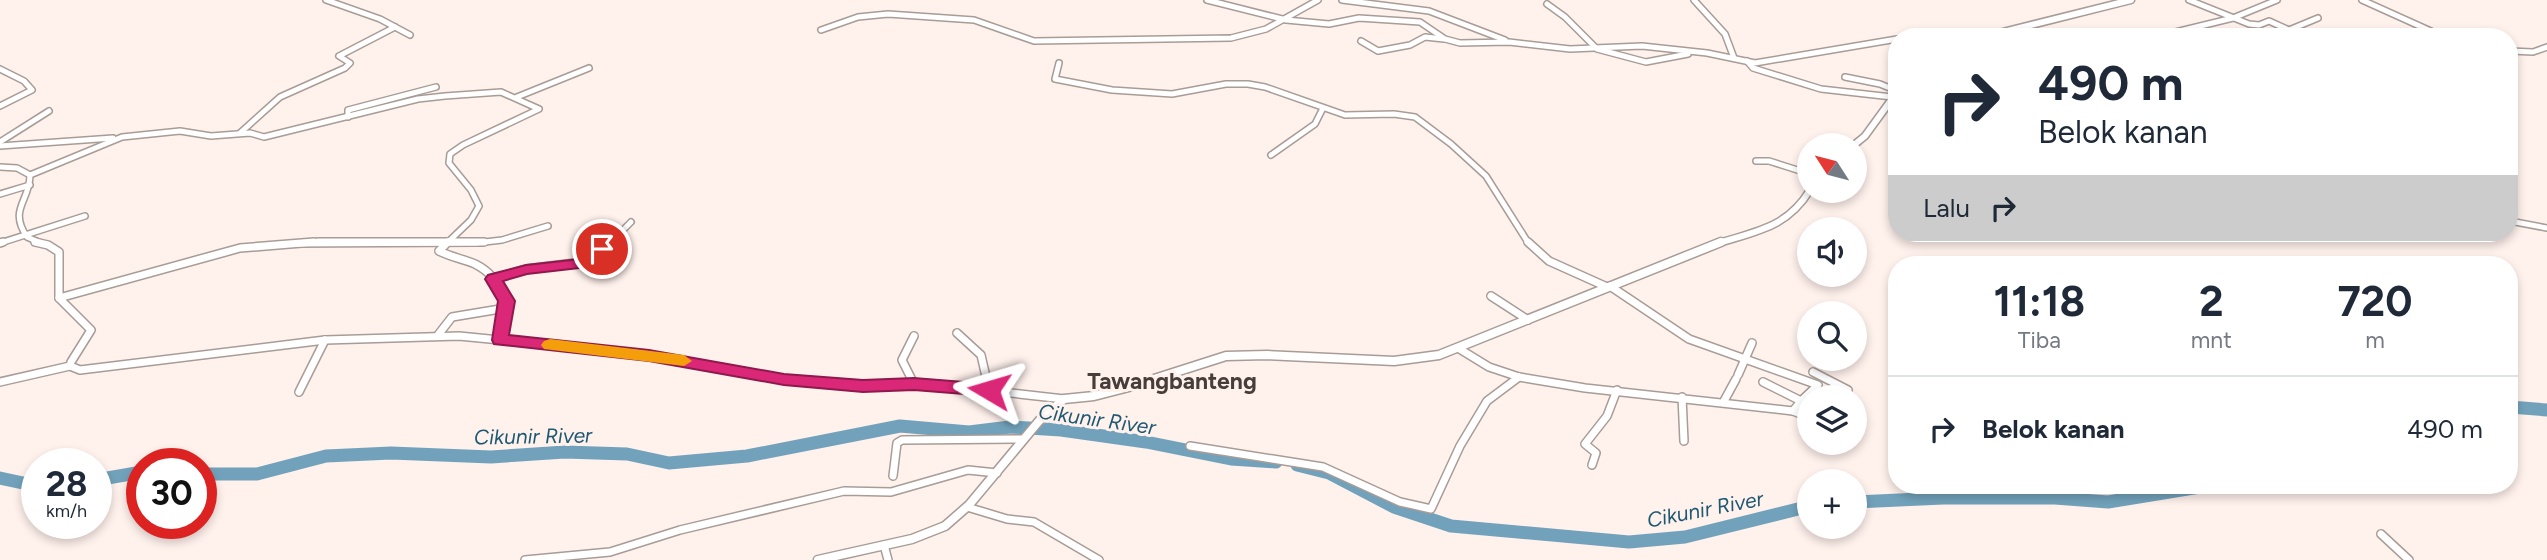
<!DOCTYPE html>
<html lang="id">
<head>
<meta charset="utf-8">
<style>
  :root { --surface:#fff; --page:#f6f6f7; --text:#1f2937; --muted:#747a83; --line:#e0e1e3 }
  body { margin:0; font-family:Figtree,sans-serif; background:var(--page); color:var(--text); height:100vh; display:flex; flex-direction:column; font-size:26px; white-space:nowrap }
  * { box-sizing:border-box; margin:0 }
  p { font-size:23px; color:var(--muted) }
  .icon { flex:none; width:38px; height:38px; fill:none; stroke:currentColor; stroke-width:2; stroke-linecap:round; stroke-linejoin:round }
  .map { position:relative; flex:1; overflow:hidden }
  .details { position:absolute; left:1888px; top:256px; width:630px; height:238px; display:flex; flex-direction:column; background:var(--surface); border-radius:28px; box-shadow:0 4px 10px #0003 }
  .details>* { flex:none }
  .top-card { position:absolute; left:1888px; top:28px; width:630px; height:214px; border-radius:28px; box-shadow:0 4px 10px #0003; background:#fff; color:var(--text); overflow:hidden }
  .needle { width:46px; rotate:306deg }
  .tools { position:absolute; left:1797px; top:133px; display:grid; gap:14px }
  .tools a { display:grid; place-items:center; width:70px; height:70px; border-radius:50%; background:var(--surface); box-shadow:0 4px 10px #0003; font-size:35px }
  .speed { position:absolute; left:21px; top:448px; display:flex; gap:14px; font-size:35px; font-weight:700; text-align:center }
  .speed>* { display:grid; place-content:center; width:91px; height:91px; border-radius:50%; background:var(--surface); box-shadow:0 4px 10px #0003; line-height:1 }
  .speed small { font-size:18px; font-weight:400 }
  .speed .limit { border:10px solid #d22; background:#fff; color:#111 }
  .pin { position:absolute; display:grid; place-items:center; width:60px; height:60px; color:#fff; margin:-30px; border:4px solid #fff; border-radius:50%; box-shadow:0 2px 7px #0007 }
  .me { position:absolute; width:77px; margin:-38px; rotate:277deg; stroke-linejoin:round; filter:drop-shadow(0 0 5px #0008) }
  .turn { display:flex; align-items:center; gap:24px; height:147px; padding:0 35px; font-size:32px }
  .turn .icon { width:91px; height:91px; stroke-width:2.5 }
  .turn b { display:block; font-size:49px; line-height:60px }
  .then { display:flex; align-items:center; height:66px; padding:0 35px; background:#0003; gap:14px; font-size:26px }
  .eta { display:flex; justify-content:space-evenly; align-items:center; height:119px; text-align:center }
  .eta b { font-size:42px; font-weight:700; line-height:49px }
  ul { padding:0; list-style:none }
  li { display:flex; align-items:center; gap:21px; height:105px; padding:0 35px; border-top:2px solid var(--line) }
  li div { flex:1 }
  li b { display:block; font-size:26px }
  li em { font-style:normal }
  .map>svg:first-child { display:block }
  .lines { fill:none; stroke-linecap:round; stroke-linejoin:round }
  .river { stroke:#72a2bb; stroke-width:13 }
  .minor-far1-casing { stroke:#a89c97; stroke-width:8 }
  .minor-casing { stroke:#a89c97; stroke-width:10 }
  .tertiary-far1-casing { stroke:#a89c97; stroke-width:9 }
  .tertiary-casing { stroke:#a89c97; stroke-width:11 }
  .minor-far1 { stroke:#fff; stroke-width:5 }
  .minor { stroke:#fff; stroke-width:7 }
  .tertiary-far1 { stroke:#fff; stroke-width:6 }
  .tertiary { stroke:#fff; stroke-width:8 }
  .route { fill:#db2777; stroke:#8e194d; stroke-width:2 }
  .slow { fill:#f59e0b }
  .labels { text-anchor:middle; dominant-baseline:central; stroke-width:6; stroke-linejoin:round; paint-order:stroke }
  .water-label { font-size:21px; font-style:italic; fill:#1e5974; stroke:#fff1ec }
  .quarter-label { font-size:23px; font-weight:bold; fill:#473d39; stroke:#fff1ec }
</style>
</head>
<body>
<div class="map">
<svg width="2547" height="560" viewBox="0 0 2547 560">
  <rect width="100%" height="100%" fill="#fff1ec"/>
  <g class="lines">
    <g class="river">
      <path d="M 2510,407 L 2547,410"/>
      <path d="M 1297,465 L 1329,473 L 1394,507 L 1451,526 L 1629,542 L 1685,537 L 1810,506"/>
      <path d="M 201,474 L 257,474 L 326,456 L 391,453 L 491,457 L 565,452 L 627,454 L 669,463 L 747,456 L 900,426 L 969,432 L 1010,427 L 1061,430 L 1146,442 L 1231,459 L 1276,462"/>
      <path d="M 0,478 L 37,486"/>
      <path d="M 96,480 L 142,472"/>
      <path d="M 1855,502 L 1943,498 L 2055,498 L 2108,502 L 2212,485"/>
    </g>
    <defs>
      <g id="minor-far1">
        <path d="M 326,0 L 380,19 L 410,35"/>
        <path d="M 1207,0 L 1286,20 L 1329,24 L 1359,18 L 1420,22 L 1445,39 L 1460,43 L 1509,42 L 1570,49 L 1642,46 L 1707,53 L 1755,63 L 1897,39"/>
        <path d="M 1342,0 L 1429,11 L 1505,40"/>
        <path d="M 1694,0 L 1725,34 L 1734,58"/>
        <path d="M 2189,0 L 2249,24 L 2259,25 L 2269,21 L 2289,30 L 2318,18"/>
        <path d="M 2362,0 L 2444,37"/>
        <path d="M 1547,4 L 1565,17 L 1597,49 L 1646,62 L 1688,54"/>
        <path d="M 821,30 L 858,17 L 888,14 L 974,20 L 1034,41 L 1231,38 L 1266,29 L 1318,0"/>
        <path d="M 2155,37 L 2233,18 L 2277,0"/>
        <path d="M 2277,37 L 2289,30"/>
        <path d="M 1361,41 L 1378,51 L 1410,45 L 1425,37 L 1444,39"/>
        <path d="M 2510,51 L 2533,52 L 2547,47"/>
        <path d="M 1747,61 L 1753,68 L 1821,89 L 1892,97"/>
        <path d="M 1059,63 L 1055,79 L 1112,90 L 1172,94 L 1226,84 L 1248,84 L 1265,87 L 1345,115 L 1394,114 L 1415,117 L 1451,144 L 1486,176 L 1529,244"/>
        <path d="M 0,69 L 24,81 L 32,90 L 0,106"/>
        <path d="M 1845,77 L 1880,84 L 1897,91"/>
        <path d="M 517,97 L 589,68"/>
        <path d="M 348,117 L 348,110 L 436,87"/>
        <path d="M 240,133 L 280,97 L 345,68 L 350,63 L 339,56 L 395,27"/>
        <path d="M 0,142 L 49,111"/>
        <path d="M 0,146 L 113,138"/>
        <path d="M 1271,155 L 1315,124 L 1323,108"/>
        <path d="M 1756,161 L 1769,161 L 1810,174"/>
        <path d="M 0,167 L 17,168 L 30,175 C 30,201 8,209 27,237 L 43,244"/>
        <path d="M 30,175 L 122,137 L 180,131 L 211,136 L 250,133 L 264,137 L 418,99 L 445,96 L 501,92 L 539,109 L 463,145 L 450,154 L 449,163 L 471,190 L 479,206 L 471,220 L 446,244"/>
        <path d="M 0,194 L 30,185"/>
        <path d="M 2510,221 L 2547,228"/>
        <path d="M 0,243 L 85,216"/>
        <path d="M 292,244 L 476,243 L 502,240 L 548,226"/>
        <path d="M 609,244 L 631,222"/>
      </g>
      <g id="minor">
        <path d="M 35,242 L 48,245 L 59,252 L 59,298 L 91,330 L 71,362 L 70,366 L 80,370 L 325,340 L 459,336 L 649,355 L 784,379 L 863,386 L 914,384 L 957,387 L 1064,399"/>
        <path d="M 318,242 L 484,242"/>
        <path d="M 448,242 L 439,251 C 451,257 463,259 475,264 C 507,280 507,310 500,340"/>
        <path d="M 1528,242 L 1549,261 L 1607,287"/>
        <path d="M 0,243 L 3,242"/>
        <path d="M 493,279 L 526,269 L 591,261 L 610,242"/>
        <path d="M 1610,286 L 1689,339 L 1818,385 L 1801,401"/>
        <path d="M 1491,296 L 1528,320"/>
        <path d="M 59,298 L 240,248 L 314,242"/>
        <path d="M 957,333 L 981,355 L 989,390"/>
        <path d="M 438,335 L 452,317 L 506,308"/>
        <path d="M 914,336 L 902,360 L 914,384"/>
        <path d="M 1458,348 L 1489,367 L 1519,377 L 1585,388 L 1793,411 L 1810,418"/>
        <path d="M 1813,372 L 1848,390"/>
        <path d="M 1738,375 L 1752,343"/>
        <path d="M 0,382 L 70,366"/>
        <path d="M 1763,382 L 1801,401 L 1793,411"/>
        <path d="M 299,392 L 325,340"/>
        <path d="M 1682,397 L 1684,441"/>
        <path d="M 1724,401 L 1736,379"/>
        <path d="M 1190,446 L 1323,467 L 1400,502 L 1431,509 L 1460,446 L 1487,401 L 1519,377"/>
        <path d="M 1592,465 L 1596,453 L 1585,444 L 1607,416 L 1617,390"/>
        <path d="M 893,476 L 897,443 L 902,440 L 1023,439"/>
        <path d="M 967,507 L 1007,519 L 1034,522 L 1099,560"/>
        <path d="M 2381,534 L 2409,560"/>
        <path d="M 884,545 L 888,560"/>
        <path d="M 525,560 L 610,552 L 680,530 L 844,491 L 891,492 L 968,470 L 997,473"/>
      </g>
      <g id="tertiary-far1">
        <path d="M 1983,37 L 2131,0"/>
        <path d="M 1854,145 L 1865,136 L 1897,92"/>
        <path d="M 1716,244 C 1756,231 1787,228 1810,190"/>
      </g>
      <path id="tertiary" d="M 818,560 L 912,539 L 945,526 L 969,505 L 1039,421 L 1064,399 L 1094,396 L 1129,387 L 1226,356 L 1267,355 L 1394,361 L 1439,355 L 1721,242"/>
    </defs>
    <use href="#minor-far1" class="minor-far1-casing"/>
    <use href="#minor" class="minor-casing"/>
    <use href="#tertiary-far1" class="tertiary-far1-casing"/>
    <use href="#tertiary" class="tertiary-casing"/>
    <use href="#minor-far1" class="minor-far1"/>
    <use href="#minor" class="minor"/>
    <use href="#tertiary-far1" class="tertiary-far1"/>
    <use href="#tertiary" class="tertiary"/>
  </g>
  <path class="route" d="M 602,245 L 610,249 L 596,264 L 588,267 L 527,274 L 503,281 L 515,301 L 509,335 L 649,350 L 784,374 L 863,380 L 914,378 L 989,384 L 997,390 L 989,396 L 914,390 L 863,392 L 784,385 L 649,361 L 494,344 L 492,340 L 498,301 L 485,279 L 488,275 L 526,265 L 580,259 Z"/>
  <path class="slow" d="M 550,339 L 684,355 L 692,361 L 684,366 L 544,349 L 541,345 L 544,341 Z"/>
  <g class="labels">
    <g class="water-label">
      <text transform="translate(1097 419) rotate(8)">Cikunir River</text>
      <text transform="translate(533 436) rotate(-1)">Cikunir River</text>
      <text transform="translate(1705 509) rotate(-11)">Cikunir River</text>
    </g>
    <g class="quarter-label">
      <text x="1172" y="381">Tawangbanteng</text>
    </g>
  </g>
</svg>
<div class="tools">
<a><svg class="needle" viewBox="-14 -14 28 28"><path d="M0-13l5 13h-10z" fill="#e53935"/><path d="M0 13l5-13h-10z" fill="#747a83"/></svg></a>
<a><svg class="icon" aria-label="sound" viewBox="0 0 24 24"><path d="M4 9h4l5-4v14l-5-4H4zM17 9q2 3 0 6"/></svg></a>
<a><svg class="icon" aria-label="search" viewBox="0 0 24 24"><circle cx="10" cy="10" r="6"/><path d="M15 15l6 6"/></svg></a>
<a><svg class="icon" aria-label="layers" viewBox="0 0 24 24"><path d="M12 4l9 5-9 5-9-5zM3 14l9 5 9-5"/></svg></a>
<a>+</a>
</div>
<div class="speed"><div>28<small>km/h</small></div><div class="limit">30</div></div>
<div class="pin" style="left:602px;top:249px;background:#d93025"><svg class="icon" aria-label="arrive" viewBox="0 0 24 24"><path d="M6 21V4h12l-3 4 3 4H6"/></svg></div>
<svg class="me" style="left:989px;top:390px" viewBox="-20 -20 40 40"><path d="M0-17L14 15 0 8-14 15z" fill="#db2777" stroke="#fff" stroke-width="4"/></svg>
<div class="top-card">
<div class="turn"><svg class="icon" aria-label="right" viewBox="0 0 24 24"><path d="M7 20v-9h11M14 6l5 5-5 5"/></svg><div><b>490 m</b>Belok kanan</div></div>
<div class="then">Lalu<svg class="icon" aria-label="right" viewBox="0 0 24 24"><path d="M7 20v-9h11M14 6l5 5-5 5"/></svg></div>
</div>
<section class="details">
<div class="eta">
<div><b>11:18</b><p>Tiba</p></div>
<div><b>2</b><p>mnt</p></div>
<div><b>720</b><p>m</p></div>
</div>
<ul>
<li><svg class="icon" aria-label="right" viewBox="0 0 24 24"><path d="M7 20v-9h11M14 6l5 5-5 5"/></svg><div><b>Belok kanan</b></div><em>490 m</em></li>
</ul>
</section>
</div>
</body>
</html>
